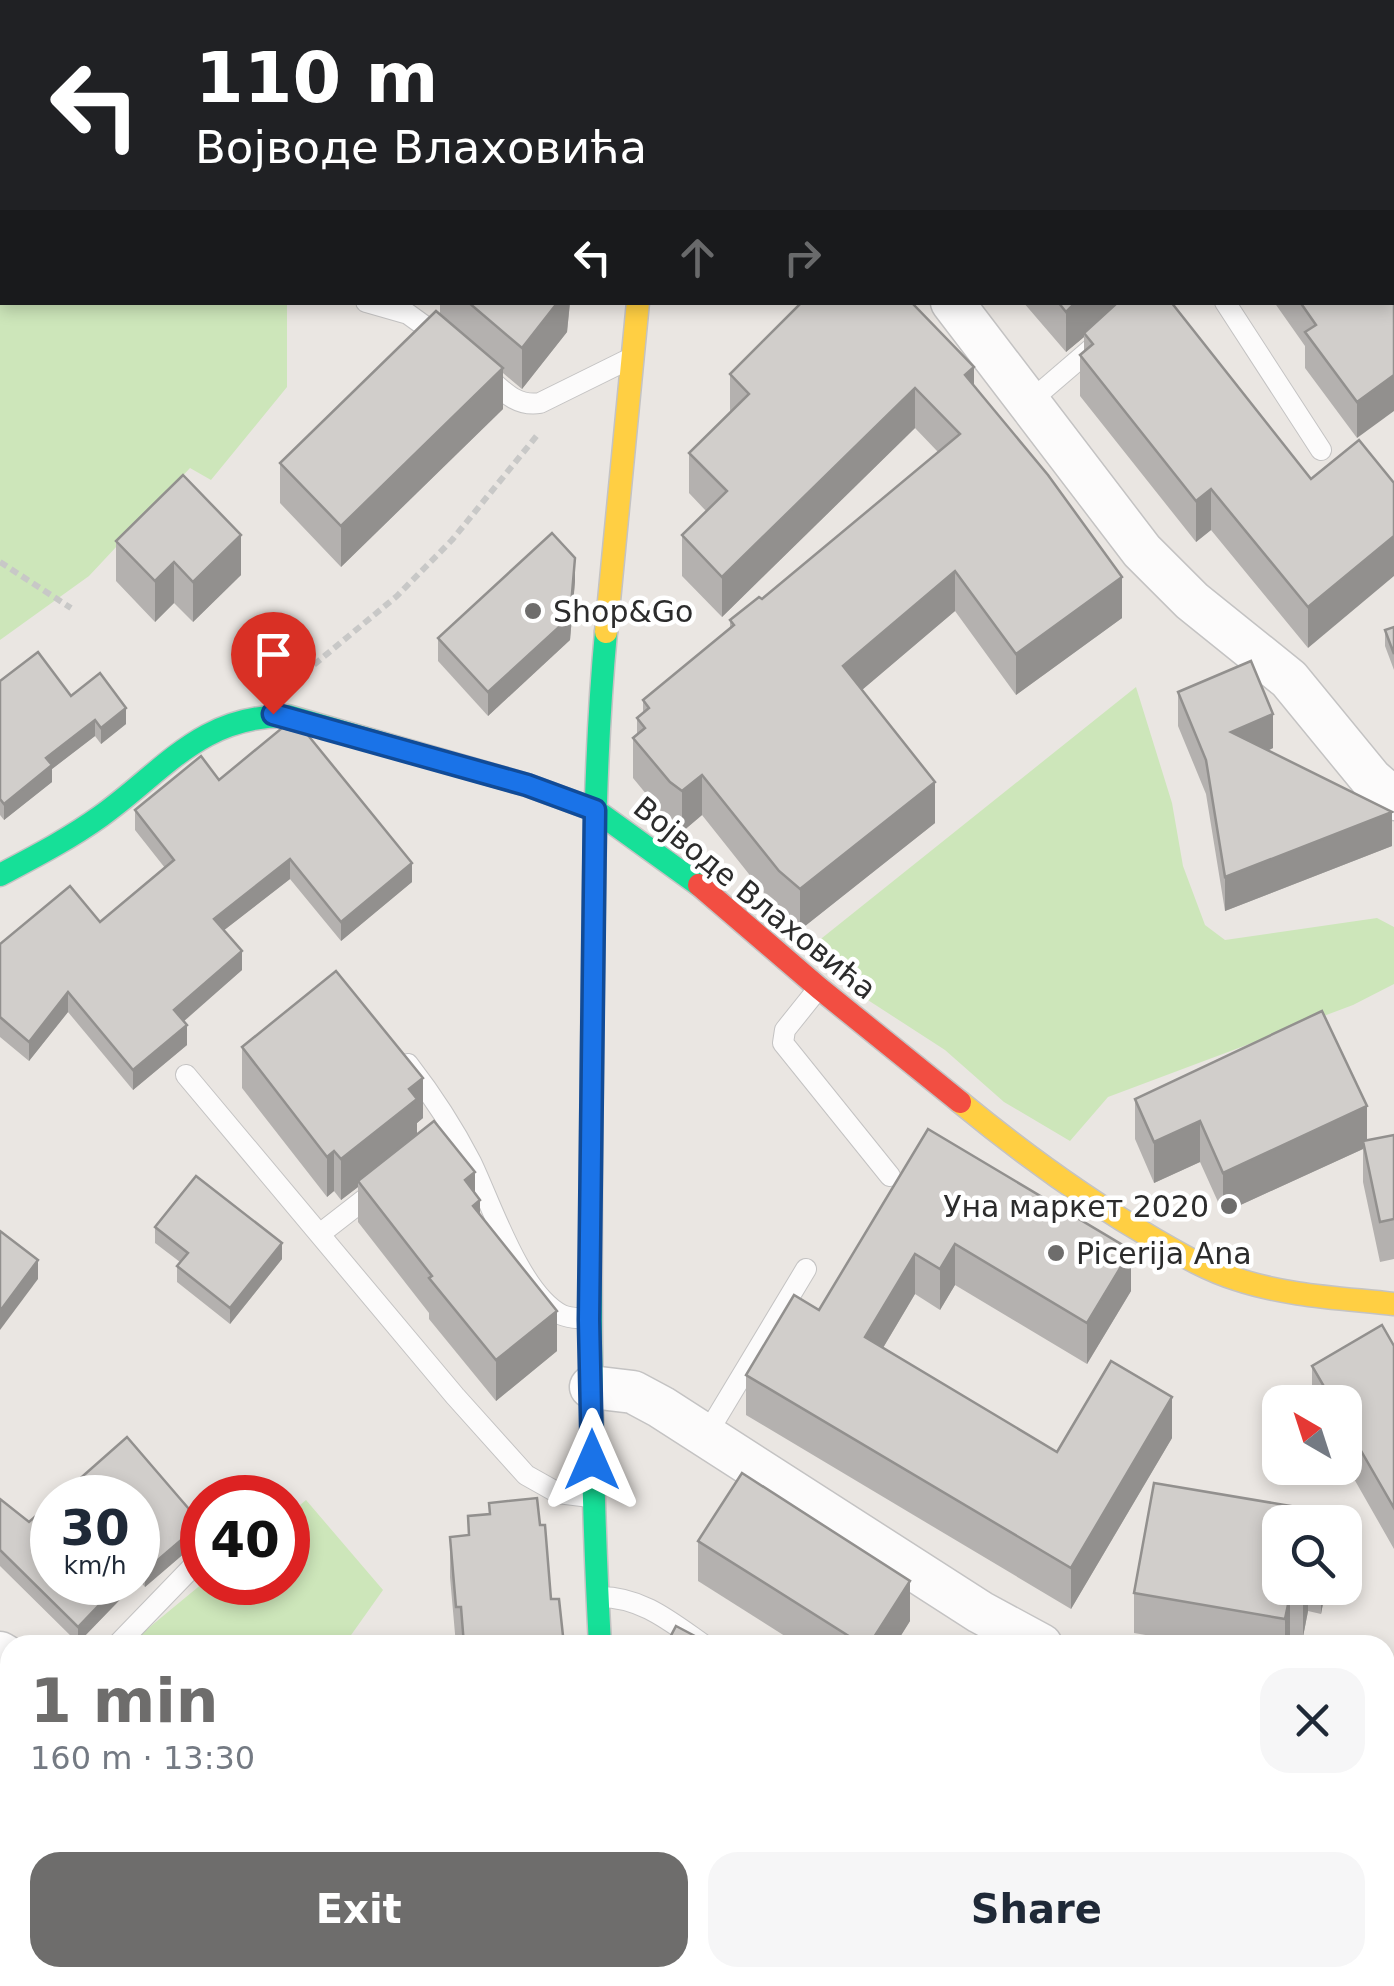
<!DOCTYPE html>
<html lang="en">
<head>
<meta charset="utf-8">
<style>
  :root { --surface:#fff; --page:#f6f6f7; --text:#1f2937; --muted:#747a83; --accent:#6e6d6c }
  body { margin:0; font-family:"DejaVu Sans",sans-serif; background:var(--page); color:var(--text); height:100vh; display:flex; flex-direction:column; font-size:38px; white-space:nowrap }
  * { box-sizing:border-box; margin:0 }
  p { font-size:32px; color:var(--muted) }
  .icon { flex:none; width:55px; height:55px; fill:none; stroke:currentColor; stroke-width:2; stroke-linecap:round; stroke-linejoin:round }
  .map { position:relative; flex:1; overflow:hidden }
  .details { position:absolute; left:0px; top:1635px; width:1395px; height:352px; display:flex; flex-direction:column; background:var(--surface); border-radius:30px 30px 0 0; box-shadow:0 5px 15px #0003 }
  .details>* { flex:none }
  .banner { position:absolute; left:0px; top:0px; width:1395px; height:305px; box-shadow:0 5px 15px #0003; background:#202124; color:#fff; overflow:hidden }
  .needle { width:65px; rotate:321deg }
  .fabs { position:absolute; left:1262px; top:1385px; display:grid; gap:20px }
  .fabs a { display:grid; place-items:center; width:100px; height:100px; border-radius:20px; background:var(--surface); box-shadow:0 5px 15px #0003; font-size:50px }
  .speed { position:absolute; left:30px; top:1475px; display:flex; gap:20px; font-size:50px; font-weight:700; text-align:center }
  .speed>* { display:grid; place-content:center; width:130px; height:130px; border-radius:50%; background:var(--surface); box-shadow:0 5px 15px #0003; line-height:1 }
  .speed small { font-size:25px; font-weight:400 }
  .speed .limit { border:15px solid #d22; background:#fff; color:#111 }
  .pin { position:absolute; display:grid; place-items:center; width:85px; height:85px; color:#fff; margin:-102px -42px; border-radius:50% 50% 50% 0; rotate:-45deg; box-shadow:0 0 10px #0007 }
  .pin .icon { rotate:45deg }
  .me { position:absolute; width:110px; margin:-55px; rotate:0deg; stroke-linejoin:round; filter:drop-shadow(0 0 8px #0008) }
  .turn { display:flex; align-items:center; gap:35px; height:210px; padding:0 30px; font-size:45px }
  .turn .icon { width:130px; height:130px; stroke-width:2.5 }
  .turn b { display:block; font-size:70px; line-height:85px }
  .lanes { display:flex; align-items:center; height:95px; padding:0 30px; background:#0003; justify-content:center; gap:50px; direction:ltr }
  .lanes .off { opacity:.35 }
  .round { display:grid; place-items:center; flex:none; width:105px; height:105px; border-radius:30px; background:var(--page) }
  .headline { display:flex; align-items:center; justify-content:space-between; height:170px; padding:0 30px }
  h1 { font-size:60px; font-weight:800; line-height:75px; color:var(--accent) }
  .cta { display:flex; gap:20px; margin-top:auto; padding:20px 30px }
  .cta a { flex:1; height:115px; border-radius:30px; background:var(--accent); color:#fff; font-size:40px; font-weight:800; line-height:115px; text-align:center }
  .cta a+a { background:var(--page); color:var(--text) }
  .map>svg:first-child { display:block }
  .green { fill:#cde6ba }
  .lines { fill:none; stroke-linecap:round; stroke-linejoin:round }
  .lane-casing { stroke:#c4c3c3; stroke-width:22 }
  .street-casing { stroke:#c4c3c3; stroke-width:45 }
  .fast-casing { stroke:#c4c3c3; stroke-width:25 }
  .slow-casing { stroke:#c4c3c3; stroke-width:25 }
  .jam-casing { stroke:#c4c3c3; stroke-width:25 }
  .path { stroke:#c8c8c7; stroke-width:6; stroke-dasharray:8 5; stroke-linecap:butt }
  .lane { stroke:#fcfbfb; stroke-width:20 }
  .street { stroke:#fcfbfb; stroke-width:42 }
  .fast { stroke:#16e098; stroke-width:22 }
  .slow { stroke:#ffcf43; stroke-width:22 }
  .jam { stroke:#f24e42; stroke-width:22 }
  .wall { fill:#b4b1af }
  .shaded-wall { fill:#92908e }
  .building { fill:#d1cecb; stroke:#92908e; stroke-width:2.5 }
  .route-casing { stroke:#114b97; stroke-width:25 }
  .route { stroke:#1a73e8; stroke-width:18 }
  .poi-dot { fill:#6e6d6c; stroke:#fff; stroke-width:4 }
  .labels { text-anchor:middle; dominant-baseline:central; stroke-width:9; stroke-linejoin:round; paint-order:stroke }
  .poi-label { font-size:30px; fill:#2c2c2c; stroke:#fff; text-anchor:start }
  .street-label { font-size:30px; fill:#2c2c2c; stroke:#fff }
</style>
</head>
<body>
<div class="map">
<svg width="1394" height="1986" viewBox="0 0 1394 1986">
  <rect width="100%" height="100%" fill="#eae6e2"/>
  <g class="green">
    <path d="M 0,0 L 335,0 L 2,2 L 2,302 L 287,303 L 287,387 L 211,480 L 190,468 L 89,576 L 0,640 Z"/>
    <path d="M 1136,687 L 1172,803 L 1183,866 L 1205,925 L 1225,940 L 1377,918 L 1394,927 L 1394,984 L 1353,1005 L 1108,1097 L 1070,1141 L 1004,1102 L 945,1050 L 840,982 L 807,950 Z"/>
    <path d="M 306,1500 L 383,1590 L 344,1645 L 128,1645 L 203,1583 L 288,1582 L 288,1515 Z"/>
    <path d="M 1385,1854 L 1394,1855 L 1394,1986 L 1127,1986 L 1129,1978 L 1385,1978 Z"/>
  </g>
  <g class="lines">
    <defs>
      <g id="lane">
        <path d="M 446,2 L 448,0"/>
        <path d="M 963,2 L 965,0"/>
        <path d="M 366,302 L 408,314 L 444,340"/>
        <path d="M 1225,302 L 1321,450"/>
        <path d="M 485,375 C 502,390 516,407 540,403 L 625,361"/>
        <path d="M 1028,403 L 1098,343"/>
        <path d="M 817,990 L 785,1030 L 783,1043 L 890,1176"/>
        <path d="M 408,1064 C 432,1095 453,1127 471,1162 C 491,1203 520,1294 562,1315 C 569,1318 577,1318 585,1319"/>
        <path d="M 186,1075 L 455,1396 L 526,1475 L 558,1493 L 590,1497"/>
        <path d="M 321,1233 L 379,1188"/>
        <path d="M 705,1437 L 806,1269"/>
        <path d="M 600,1597 C 642,1597 671,1622 704,1645"/>
        <path d="M 117,1645 L 202,1557"/>
        <path d="M 496,1986 L 500,1978"/>
      </g>
      <g id="street">
        <path d="M 727,0 L 729,2"/>
        <path d="M 1364,0 L 1366,2"/>
        <path d="M 1392,43 L 1394,46"/>
        <path d="M 952,302 L 1142,551 L 1192,601 L 1289,679 L 1371,779 L 1394,799"/>
        <path d="M 591,1387 L 633,1392 L 661,1407 L 980,1612 L 1041,1645"/>
        <path d="M 0,1653 L 10,1659"/>
        <path d="M 1385,1715 L 1394,1715"/>
        <path d="M 618,1978 L 635,1986"/>
        <path d="M 216,1986 L 221,1978"/>
      </g>
      <g id="fast">
        <path d="M 671,0 L 671,2"/>
        <path d="M 0,875 C 34,857 69,839 101,816 C 165,770 201,715 288,716 L 527,785 L 595,810 L 699,885"/>
        <path d="M 600,1645 C 589,1446 590,1247 592,1048 C 594,909 593,771 606,632"/>
      </g>
      <g id="slow">
        <path d="M 606,632 L 638,302"/>
        <path d="M 960,1102 C 1022,1153 1085,1199 1154,1239 C 1180,1254 1207,1270 1236,1279 C 1287,1296 1341,1298 1394,1304"/>
      </g>
      <path id="jam" d="M 699,885 L 819,988 L 960,1102"/>
    </defs>
    <use href="#lane" class="lane-casing"/>
    <use href="#street" class="street-casing"/>
    <use href="#fast" class="fast-casing"/>
    <use href="#slow" class="slow-casing"/>
    <use href="#jam" class="jam-casing"/>
    <g class="path">
      <path d="M 0,562 L 71,608"/>
      <path d="M 304,673 L 397,596 L 452,540 L 539,433"/>
    </g>
    <use href="#lane" class="lane"/>
    <use href="#street" class="street"/>
    <use href="#fast" class="fast"/>
    <use href="#slow" class="slow"/>
    <use href="#jam" class="jam"/>
  </g>
  <g class="wall">
    <path d="M 1122,0 L 1296,0 L 1296,2 L 1124,2 Z"/>
    <path d="M 440,302 L 570,302 L 567,332 L 522,389 L 503,373 L 503,409 L 341,567 L 280,503 L 280,463 L 440,314 Z"/>
    <path d="M 1023,302 L 1171,302 L 1311,479 L 1308,648 L 1211,530 L 1196,542 L 1080,396 L 1080,355 L 1084,352 L 1084,337 L 1066,352 Z"/>
    <path d="M 1274,302 L 1392,302 L 1357,438 L 1305,368 L 1305,346 Z"/>
    <path d="M 730,374 L 974,386 L 1122,618 L 1016,695 L 955,611 L 862,690 L 935,823 L 800,930 L 779,912 L 702,815 L 682,832 L 670,823 L 633,778 L 633,738 L 637,734 L 637,718 L 643,713 L 643,700 L 730,628 L 730,620 L 762,599 L 938,452 L 915,428 L 722,617 L 682,576 L 682,535 L 706,511 L 689,493 L 689,453 L 730,413 Z"/>
    <path d="M 116,541 L 241,575 L 193,622 L 174,603 L 155,622 L 116,581 Z"/>
    <path d="M 575,581 L 570,640 L 488,716 L 438,661 L 438,638 Z"/>
    <path d="M 1394,627 L 1394,670 L 1385,646 L 1385,630 Z"/>
    <path d="M 0,681 L 71,696 L 126,724 L 101,744 L 95,736 L 52,769 L 52,782 L 4,820 L 0,815 Z"/>
    <path d="M 1178,692 L 1273,748 L 1268,751 L 1392,846 L 1225,911 L 1206,794 L 1178,726 Z"/>
    <path d="M 219,780 L 412,882 L 341,941 L 290,879 L 224,930 L 242,970 L 183,1021 L 187,1045 L 133,1090 L 68,1012 L 29,1061 L 0,1037 L 0,944 L 100,922 L 165,868 L 135,830 L 135,810 Z"/>
    <path d="M 242,1047 L 423,1118 L 417,1123 L 417,1134 L 475,1193 L 480,1216 L 557,1351 L 496,1401 L 429,1319 L 429,1313 L 358,1222 L 358,1187 L 341,1200 L 334,1191 L 327,1197 L 242,1088 Z"/>
    <path d="M 1135,1099 L 1367,1140 L 1394,1135 L 1394,1259 L 1380,1262 L 1363,1182 L 1363,1149 L 1223,1213 L 1200,1162 L 1154,1183 L 1135,1139 Z"/>
    <path d="M 928,1129 L 1131,1291 L 1087,1364 L 955,1285 L 940,1310 L 915,1294 L 883,1348 L 1057,1452 L 1172,1438 L 1071,1609 L 746,1415 L 746,1375 L 819,1310 Z"/>
    <path d="M 155,1227 L 282,1259 L 230,1324 L 177,1282 L 177,1266 L 180,1262 L 155,1243 Z"/>
    <path d="M 1394,1346 L 1394,1549 L 1345,1463 L 1345,1402 L 1312,1402 L 1312,1366 Z"/>
    <path d="M 138,1498 L 201,1539 L 145,1587 L 139,1580 L 138,1582 Z"/>
    <path d="M 0,1499 L 29,1522 L 137,1582 L 78,1643 L 0,1566 Z"/>
    <path d="M 468,1516 L 540,1525 L 551,1599 L 564,1645 L 456,1645 L 450,1577 L 450,1537 L 468,1535 Z"/>
    <path d="M 1332,1522 L 1280,1588 L 1326,1588 L 1321,1614 L 1308,1611 L 1303,1637 L 1290,1635 L 1288,1645 L 1203,1645 L 1134,1633 L 1134,1593 Z"/>
    <path d="M 698,1541 L 910,1621 L 895,1645 L 799,1645 L 698,1581 Z"/>
    <path d="M 707,1978 L 901,1978 L 899,1986 L 722,1986 Z"/>
  </g>
  <g class="shaded-wall">
    <path d="M 1237,0 L 1296,0 L 1296,2 L 1233,2 Z"/>
    <path d="M 558,302 L 570,302 L 567,332 L 522,389 L 522,348 Z"/>
    <path d="M 1076,302 L 1123,302 L 1084,333 L 1084,337 L 1066,352 L 1066,312 Z"/>
    <path d="M 974,367 L 974,407 L 965,375 Z"/>
    <path d="M 503,368 L 503,409 L 341,567 L 341,526 Z"/>
    <path d="M 1394,375 L 1394,411 L 1357,438 L 1357,402 Z"/>
    <path d="M 915,388 L 915,428 L 722,617 L 722,577 Z"/>
    <path d="M 1211,489 L 1211,530 L 1196,542 L 1196,501 Z"/>
    <path d="M 241,535 L 241,575 L 193,622 L 193,582 Z"/>
    <path d="M 1394,536 L 1394,576 L 1308,648 L 1308,607 Z"/>
    <path d="M 575,558 L 575,581 L 570,640 L 488,716 L 488,692 Z"/>
    <path d="M 174,562 L 174,603 L 155,622 L 155,581 Z"/>
    <path d="M 955,571 L 955,611 L 843,706 L 843,666 Z"/>
    <path d="M 1122,577 L 1122,618 L 1016,695 L 1016,654 Z"/>
    <path d="M 126,708 L 126,724 L 101,744 L 101,728 Z"/>
    <path d="M 1273,714 L 1273,748 L 1231,766 L 1231,732 Z"/>
    <path d="M 95,720 L 95,736 L 52,769 L 52,782 L 4,820 L 4,804 L 46,758 Z"/>
    <path d="M 702,775 L 702,815 L 682,832 L 682,791 Z"/>
    <path d="M 935,782 L 935,823 L 800,930 L 800,889 Z"/>
    <path d="M 1392,812 L 1392,846 L 1225,911 L 1225,877 Z"/>
    <path d="M 290,859 L 290,879 L 214,938 L 214,919 Z"/>
    <path d="M 412,863 L 412,882 L 341,941 L 341,922 Z"/>
    <path d="M 242,951 L 242,970 L 174,1030 L 174,1010 Z"/>
    <path d="M 68,992 L 68,1012 L 29,1061 L 29,1042 Z"/>
    <path d="M 187,1025 L 187,1045 L 133,1090 L 133,1070 Z"/>
    <path d="M 423,1078 L 423,1118 L 417,1123 L 417,1140 L 358,1181 L 358,1187 L 341,1200 L 341,1159 L 409,1089 Z"/>
    <path d="M 1367,1106 L 1367,1147 L 1363,1141 L 1363,1149 L 1223,1213 L 1223,1173 Z"/>
    <path d="M 1200,1121 L 1200,1162 L 1154,1183 L 1154,1142 Z"/>
    <path d="M 334,1151 L 334,1191 L 327,1197 L 327,1157 Z"/>
    <path d="M 475,1172 L 475,1204 L 480,1200 L 480,1240 L 465,1180 Z"/>
    <path d="M 282,1243 L 282,1259 L 230,1324 L 230,1308 Z"/>
    <path d="M 955,1244 L 955,1285 L 940,1310 L 940,1269 Z"/>
    <path d="M 1131,1250 L 1131,1291 L 1087,1364 L 1087,1323 Z"/>
    <path d="M 915,1254 L 915,1294 L 865,1378 L 865,1337 Z"/>
    <path d="M 38,1260 L 38,1279 L 0,1330 L 0,1311 Z"/>
    <path d="M 557,1311 L 557,1351 L 496,1401 L 496,1360 Z"/>
    <path d="M 1172,1397 L 1172,1438 L 1071,1609 L 1071,1568 Z"/>
    <path d="M 201,1523 L 201,1539 L 145,1587 L 145,1571 Z"/>
    <path d="M 910,1581 L 910,1621 L 895,1645 L 869,1645 Z"/>
    <path d="M 121,1582 L 137,1582 L 78,1643 L 78,1627 Z"/>
    <path d="M 1305,1588 L 1308,1588 L 1308,1611 L 1303,1637 L 1303,1597 Z"/>
    <path d="M 1321,1588 L 1326,1588 L 1321,1614 Z"/>
    <path d="M 1290,1595 L 1290,1635 L 1288,1645 L 1285,1645 L 1285,1619 Z"/>
    <path d="M 3,1819 L 3,1835 L 0,1844 L 0,1828 Z"/>
    <path d="M 115,1978 L 123,1978 L 120,1986 L 112,1986 Z"/>
    <path d="M 456,1978 L 465,1978 L 462,1986 L 451,1986 Z"/>
    <path d="M 889,1978 L 901,1978 L 899,1986 L 887,1986 Z"/>
    <path d="M 1088,1978 L 1098,1978 L 1096,1986 L 1086,1986 Z"/>
  </g>
  <g class="building">
    <path d="M 476,0 L 603,0 L 603,2 L 475,2 Z"/>
    <path d="M 1149,0 L 1237,0 L 1233,2 L 1151,2 Z"/>
    <path d="M 1392,129 L 1394,131 L 1394,375 L 1357,402 L 1305,332 L 1316,325 L 1300,302 L 1392,302 Z"/>
    <path d="M 468,302 L 558,302 L 522,348 Z"/>
    <path d="M 802,302 L 911,302 L 974,367 L 965,375 L 1048,475 L 1122,577 L 1016,654 L 955,571 L 843,666 L 935,782 L 800,889 L 779,871 L 702,775 L 682,791 L 670,782 L 633,738 L 645,728 L 637,718 L 649,708 L 643,700 L 734,625 L 730,620 L 759,597 L 762,599 L 960,434 L 915,388 L 722,577 L 682,535 L 727,491 L 689,453 L 749,394 L 730,374 Z"/>
    <path d="M 1058,302 L 1076,302 L 1066,312 Z"/>
    <path d="M 1118,302 L 1171,302 L 1311,479 L 1359,440 L 1394,483 L 1394,536 L 1308,607 L 1211,489 L 1196,501 L 1080,355 L 1093,344 L 1084,333 Z"/>
    <path d="M 436,311 L 503,368 L 341,526 L 280,463 Z"/>
    <path d="M 183,475 L 241,535 L 193,582 L 174,562 L 155,581 L 116,541 Z"/>
    <path d="M 552,533 L 575,558 L 570,617 L 488,692 L 438,638 Z"/>
    <path d="M 1394,627 L 1394,654 L 1385,630 Z"/>
    <path d="M 38,652 L 71,696 L 100,673 L 126,708 L 101,728 L 95,720 L 46,758 L 52,765 L 4,804 L 0,799 L 0,681 Z"/>
    <path d="M 1251,661 L 1273,714 L 1231,732 L 1392,812 L 1225,877 L 1206,760 L 1178,692 Z"/>
    <path d="M 282,728 L 307,734 L 412,863 L 341,922 L 290,859 L 214,919 L 242,951 L 174,1010 L 187,1025 L 133,1070 L 68,992 L 29,1042 L 0,1017 L 0,944 L 70,886 L 100,922 L 174,860 L 135,810 L 201,756 L 219,780 Z"/>
    <path d="M 336,971 L 423,1078 L 409,1089 L 417,1099 L 341,1159 L 334,1151 L 327,1157 L 242,1047 Z"/>
    <path d="M 1322,1011 L 1367,1106 L 1223,1173 L 1200,1121 L 1154,1142 L 1135,1099 Z"/>
    <path d="M 434,1121 L 475,1172 L 465,1180 L 480,1200 L 473,1206 L 557,1311 L 496,1360 L 429,1278 L 432,1276 L 358,1181 Z"/>
    <path d="M 928,1129 L 1131,1250 L 1087,1323 L 955,1244 L 940,1269 L 915,1254 L 865,1337 L 1057,1452 L 1111,1361 L 1172,1397 L 1071,1568 L 746,1375 L 794,1295 L 819,1310 Z"/>
    <path d="M 1394,1135 L 1394,1219 L 1380,1222 L 1363,1141 Z"/>
    <path d="M 196,1176 L 282,1243 L 230,1308 L 177,1266 L 188,1253 L 155,1227 Z"/>
    <path d="M 0,1231 L 38,1260 L 0,1311 Z"/>
    <path d="M 1382,1325 L 1394,1346 L 1394,1508 L 1345,1423 L 1345,1402 L 1333,1402 L 1312,1366 Z"/>
    <path d="M 127,1437 L 201,1523 L 145,1571 L 139,1564 L 138,1565 L 138,1498 L 58,1498 Z"/>
    <path d="M 742,1473 L 910,1581 L 869,1645 L 863,1645 L 698,1541 Z"/>
    <path d="M 1154,1483 L 1332,1513 L 1330,1522 L 1280,1522 L 1280,1588 L 1305,1588 L 1303,1597 L 1290,1595 L 1285,1619 L 1134,1593 Z"/>
    <path d="M 537,1498 L 540,1525 L 545,1525 L 551,1599 L 559,1599 L 564,1645 L 464,1645 L 461,1607 L 456,1607 L 450,1537 L 469,1535 L 468,1516 L 490,1514 L 489,1503 Z"/>
    <path d="M 0,1499 L 29,1522 L 52,1502 L 52,1582 L 121,1582 L 78,1627 L 0,1550 Z"/>
    <path d="M 676,1626 L 712,1645 L 666,1645 Z"/>
    <path d="M 36,1978 L 115,1978 L 112,1986 L 33,1986 Z"/>
    <path d="M 264,1978 L 456,1978 L 451,1986 L 259,1986 Z"/>
    <path d="M 789,1978 L 889,1978 L 887,1986 L 818,1986 Z"/>
    <path d="M 961,1978 L 1088,1978 L 1086,1986 L 958,1986 Z"/>
  </g>
  <g class="lines">
    <defs>
      <path id="route" d="M 273,714 L 527,785 L 595,810 L 589,1320 L 592,1460"/>
    </defs>
    <use href="#route" class="route-casing"/>
    <use href="#route" class="route"/>
  </g>
  <g class="poi-dot">
    <circle cx="533" cy="611" r="10"/>
    <circle cx="1229" cy="1206" r="10"/>
    <circle cx="1056" cy="1253" r="10"/>
  </g>
  <g class="labels">
    <g class="poi-label">
      <text x="553" y="611">Shop&amp;Go</text>
      <text x="1209" y="1206" text-anchor="end">Уна маркет 2020</text>
      <text x="1076" y="1253">Picerija Ana</text>
    </g>
    <g class="street-label">
      <text transform="translate(755 898) rotate(39)">Војводе Влаховића</text>
    </g>
  </g>
</svg>
<div class="fabs">
<a><svg class="needle" viewBox="-14 -14 28 28"><path d="M0-13l5 13h-10z" fill="#e53935"/><path d="M0 13l5-13h-10z" fill="#747a83"/></svg></a>
<a><svg class="icon" aria-label="search" viewBox="0 0 24 24"><circle cx="10" cy="10" r="6"/><path d="M15 15l6 6"/></svg></a>
</div>
<div class="speed"><div>30<small>km/h</small></div><div class="limit">40</div></div>
<div class="pin" style="left:273px;top:714px;background:#d93025"><svg class="icon" aria-label="arrive" viewBox="0 0 24 24"><path d="M6 21V4h12l-3 4 3 4H6"/></svg></div>
<svg class="me" style="left:592px;top:1460px" viewBox="-20 -20 40 40"><path d="M0-17L14 15 0 8-14 15z" fill="#1a73e8" stroke="#fff" stroke-width="4"/></svg>
<div class="banner">
<div class="turn"><svg class="icon" aria-label="left" viewBox="0 0 24 24"><path d="M17 20v-9H6M10 6l-5 5 5 5"/></svg><div><b>110 m</b>Војводе Влаховића</div></div>
<div class="lanes"><svg class="icon" aria-label="left" viewBox="0 0 24 24"><path d="M17 20v-9H6M10 6l-5 5 5 5"/></svg><svg class="icon off" aria-label="ahead" viewBox="0 0 24 24"><path d="M12 20V5M6 11l6-6 6 6"/></svg><svg class="icon off" aria-label="right" viewBox="0 0 24 24"><path d="M7 20v-9h11M14 6l5 5-5 5"/></svg></div>
</div>
<section class="details">
<div class="headline"><div><h1>1 min</h1><p>160 m · 13:30</p></div><a class="round"><svg class="icon" aria-label="close" viewBox="0 0 24 24"><path d="M6 6l12 12M18 6L6 18"/></svg></a></div>
<div class="cta"><a>Exit</a><a>Share</a></div>
</section>
</div>
</body>
</html>
